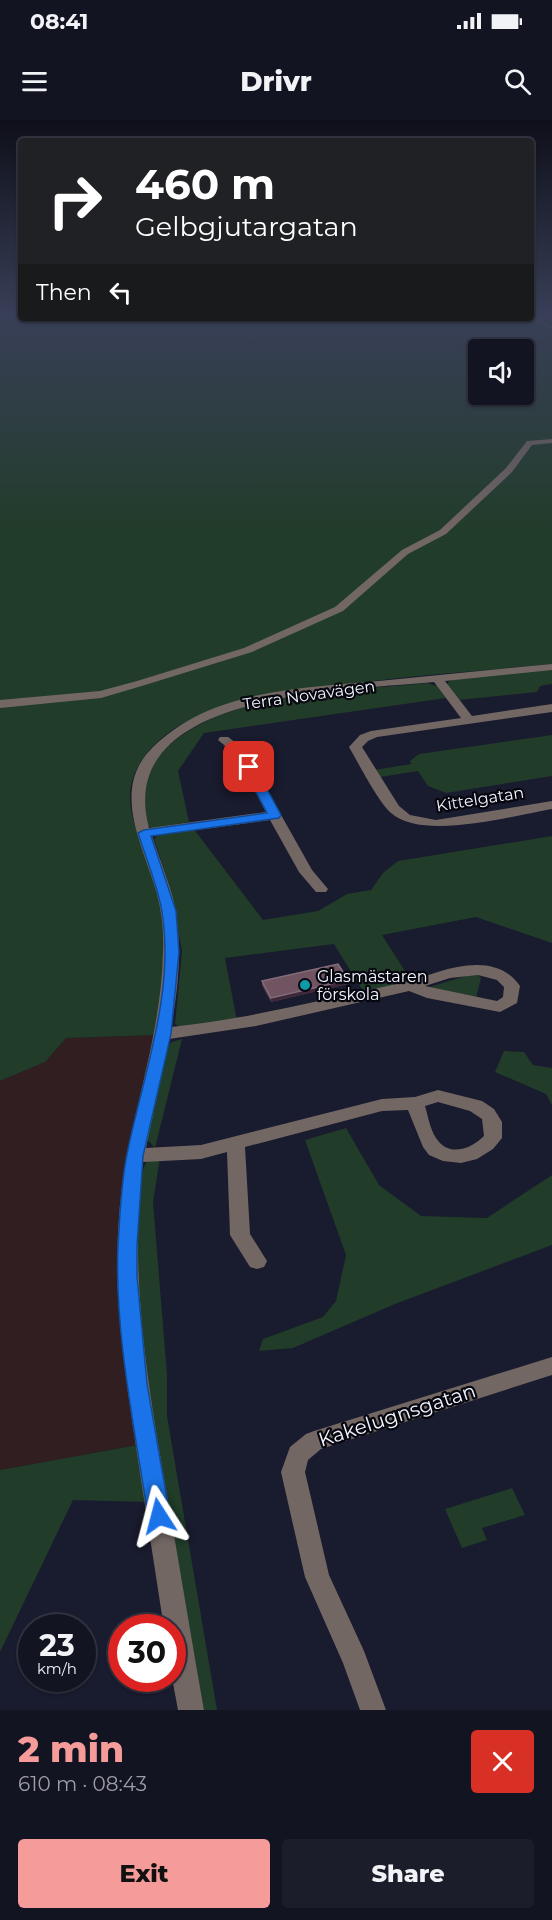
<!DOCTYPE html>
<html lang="en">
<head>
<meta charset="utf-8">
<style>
  :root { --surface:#131422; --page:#1c1d2a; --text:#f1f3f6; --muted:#9d9ea5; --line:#323340; --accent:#f59b99 }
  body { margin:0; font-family:Montserrat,sans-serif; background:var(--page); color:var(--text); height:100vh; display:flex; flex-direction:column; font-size:22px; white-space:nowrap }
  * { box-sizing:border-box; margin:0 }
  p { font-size:20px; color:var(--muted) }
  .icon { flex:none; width:33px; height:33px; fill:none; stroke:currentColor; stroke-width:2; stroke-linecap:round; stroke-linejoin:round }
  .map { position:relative; height:1590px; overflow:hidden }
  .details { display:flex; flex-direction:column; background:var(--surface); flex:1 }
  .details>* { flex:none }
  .hud { position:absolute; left:18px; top:18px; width:516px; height:183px; border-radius:6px; box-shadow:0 2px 4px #0004,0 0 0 2px var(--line); background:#202124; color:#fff; overflow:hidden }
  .fabs { position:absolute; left:468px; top:219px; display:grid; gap:12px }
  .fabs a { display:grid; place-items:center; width:66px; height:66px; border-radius:6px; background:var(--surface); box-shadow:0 2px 4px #0004,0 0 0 2px var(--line); font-size:30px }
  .speed { position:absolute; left:18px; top:1494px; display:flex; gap:12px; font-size:30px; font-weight:700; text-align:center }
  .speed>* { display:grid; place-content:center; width:78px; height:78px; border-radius:50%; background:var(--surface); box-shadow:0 2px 4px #0004,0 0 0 2px var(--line); line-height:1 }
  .speed small { font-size:15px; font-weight:400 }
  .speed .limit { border:9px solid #d22; background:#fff; color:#111 }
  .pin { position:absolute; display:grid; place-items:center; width:51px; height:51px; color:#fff; margin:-26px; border-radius:12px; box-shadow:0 3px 9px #0006 }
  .me { position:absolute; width:66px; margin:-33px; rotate:351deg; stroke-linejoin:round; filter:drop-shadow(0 0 4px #0008) }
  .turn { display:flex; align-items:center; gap:21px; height:126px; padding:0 18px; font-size:27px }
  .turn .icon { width:78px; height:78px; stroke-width:2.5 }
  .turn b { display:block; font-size:42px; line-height:51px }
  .then { display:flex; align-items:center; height:57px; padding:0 18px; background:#0003; gap:12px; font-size:22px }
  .round { display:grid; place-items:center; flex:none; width:63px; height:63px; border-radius:6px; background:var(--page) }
  .summary { display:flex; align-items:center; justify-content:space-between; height:102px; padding:0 18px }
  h1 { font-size:36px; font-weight:800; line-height:45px; color:var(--accent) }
  .action { display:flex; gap:12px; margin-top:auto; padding:12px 18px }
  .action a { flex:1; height:69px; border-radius:6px; background:var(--accent); color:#111; font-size:24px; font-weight:800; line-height:69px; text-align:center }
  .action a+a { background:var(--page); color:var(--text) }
  .status { display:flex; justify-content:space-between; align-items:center; height:42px; padding:0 30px; background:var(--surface); direction:ltr }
  .status svg { height:16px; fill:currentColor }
  header { display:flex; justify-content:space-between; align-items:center; height:78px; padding:0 18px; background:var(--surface); font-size:27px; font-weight:800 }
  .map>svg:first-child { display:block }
  .industrial { fill:#311e21 }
  .green { fill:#213c29; fill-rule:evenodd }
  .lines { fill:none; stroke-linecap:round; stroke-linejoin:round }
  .minor { fill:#736764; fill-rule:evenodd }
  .wall { fill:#60414e }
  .shaded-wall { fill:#3d2939 }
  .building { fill:#705461; stroke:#846d7a; stroke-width:1.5 }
  .route { fill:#1a73e8; stroke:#114b97; stroke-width:1.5 }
  .culture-dot { fill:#0f9aa8; stroke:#06070e; stroke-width:2 }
  .labels { text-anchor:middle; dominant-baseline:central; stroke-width:4.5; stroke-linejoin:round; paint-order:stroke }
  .street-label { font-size:16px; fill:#f2f4ff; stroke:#06070e }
  .poi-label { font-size:16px; fill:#f2f4ff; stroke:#06070e; text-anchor:start }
  .near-street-label { font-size:20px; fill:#f2f4ff; stroke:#06070e }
</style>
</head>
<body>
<div class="status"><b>08:41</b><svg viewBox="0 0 49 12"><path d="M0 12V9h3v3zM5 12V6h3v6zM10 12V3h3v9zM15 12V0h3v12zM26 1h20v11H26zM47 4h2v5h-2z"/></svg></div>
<header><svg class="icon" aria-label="menu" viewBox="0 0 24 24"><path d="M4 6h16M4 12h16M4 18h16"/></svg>Drivr<svg class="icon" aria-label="search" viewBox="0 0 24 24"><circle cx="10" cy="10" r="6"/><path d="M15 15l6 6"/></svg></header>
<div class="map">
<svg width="552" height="1590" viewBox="0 0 552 1590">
  <rect width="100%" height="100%" fill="#191b2e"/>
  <path class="industrial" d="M 157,915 L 128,1035 L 120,1106 L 138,1325 L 0,1350 L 0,961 L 45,942 L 66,918 Z"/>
  <g class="green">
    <path d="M 0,196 L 21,196 L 21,198 L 531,198 L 531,196 L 552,196 L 552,544 C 452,554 348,558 250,583 C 233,588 214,590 197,597 C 165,609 128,642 130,680 C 132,713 153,743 160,775 C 171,827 164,864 157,915 L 66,918 L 45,942 L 0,961 ZM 478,230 L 524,230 L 524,274 L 478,274 Z"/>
    <path d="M 552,549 L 552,564 L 540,566 L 537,572 L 459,580 L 448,566 L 448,562 L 453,559 Z"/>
    <path d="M 427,563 L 437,566 L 446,578 L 204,613 L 178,651 L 189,702 L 152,708 L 146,705 C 146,689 142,669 145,654 C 148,643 160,633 168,626 C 234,569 344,572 427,563 Z"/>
    <path d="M 552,615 L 552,656 L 446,673 L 428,666 L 418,651 L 380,657 L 375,650 L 411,644 L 410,641 L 419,634 Z"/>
    <path d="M 193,708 L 263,800 L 318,791 L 347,774 L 371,770 L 383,753 L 398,741 L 552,716 L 552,823 L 476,797 L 382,815 L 412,862 L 363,871 L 334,824 L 225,838 L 237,901 L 183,908 L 175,904 L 182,831 L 168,761 L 154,719 L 159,714 Z"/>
    <path d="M 476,853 L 481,858 L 476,878 L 426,868 Z"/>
    <path d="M 182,919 L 155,1028 L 146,1018 L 167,928 L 172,922 Z"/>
    <path d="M 504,931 L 524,932 L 533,945 L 552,948 L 552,985 L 546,974 L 495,952 Z"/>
    <path d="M 346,1008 L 379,1065 L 421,1096 L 487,1098 L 552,1055 L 552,1125 L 395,1184 L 293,1228 L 259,1231 L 263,1219 L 323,1197 L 336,1181 L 346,1135 L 305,1020 Z"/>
    <path d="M 160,1038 L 153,1082 L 167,1254 L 167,1296 L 217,1590 L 204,1590 C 185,1484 163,1378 149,1271 C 141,1208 132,1144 139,1080 C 140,1066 140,1053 147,1041 Z"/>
    <path d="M 138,1325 L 148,1382 L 73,1380 L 0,1532 L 0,1350 Z"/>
    <path d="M 512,1368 L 525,1395 L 482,1408 L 487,1420 L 462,1428 L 445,1389 Z"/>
  </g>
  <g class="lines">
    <g class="minor">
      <path d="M 531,196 L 552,206 L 552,210 L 529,199 Z"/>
      <path d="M 552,319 L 552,323 L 532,325 L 512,352 L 446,414 L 408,434 L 343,491 L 252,532 L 145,565 L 101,578 L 0,588 L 0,580 L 100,571 L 137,561 L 244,528 L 335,487 L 402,430 L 440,410 L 506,348 L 527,321 Z"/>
      <path d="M 552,544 L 552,550 L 445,561 L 472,596 L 552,584 L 552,592 L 377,617 L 368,621 L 362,627 L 399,686 L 410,695 L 436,700 L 552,681 L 552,689 C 512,696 422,721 391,693 C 377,680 359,644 349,627 L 360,615 L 371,611 L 461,598 L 434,562 C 349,571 112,570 149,708 L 266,692 L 235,634 L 218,620 L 220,617 L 228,617 L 244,629 L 312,750 L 328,769 L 326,772 L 316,772 L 299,752 L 270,700 L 152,716 C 159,737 167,757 173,778 C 183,820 179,866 171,907 C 249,899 325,879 401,863 C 427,857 450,845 477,845 C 494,845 510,851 520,866 L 517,883 L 500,892 L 427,878 L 409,871 L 256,906 L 169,919 L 146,1028 L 201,1025 L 382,979 L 415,977 L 438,970 L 482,981 L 494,989 L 502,1002 L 502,1018 L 493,1029 L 477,1039 L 461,1043 L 443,1041 L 429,1035 L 423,1027 L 408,990 L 382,991 L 245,1027 L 250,1114 L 267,1141 L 264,1147 L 257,1149 L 250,1147 L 230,1115 L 227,1032 L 201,1039 L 143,1042 C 129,1153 147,1261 166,1369 C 179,1443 191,1517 204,1590 L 178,1590 L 172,1558 L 172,1508 L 164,1508 L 163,1502 C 154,1442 144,1381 135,1320 C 124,1247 113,1173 119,1098 C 125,1008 161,923 163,833 C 164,813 162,793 157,774 C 144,726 109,670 153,627 C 214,567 309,568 389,560 C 443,555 498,549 552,544 ZM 478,855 L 497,860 L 504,867 L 503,877 L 497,881 L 425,866 L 450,858 ZM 438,982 L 470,991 L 482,999 L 484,1016 C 470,1030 448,1037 436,1018 C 430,1009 428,996 425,986 Z"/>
      <path d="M 552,1237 L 552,1255 L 321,1329 L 308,1340 L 305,1352 L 329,1455 L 364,1531 L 386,1590 L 360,1590 L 343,1543 L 305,1457 L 281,1352 L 290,1327 L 306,1314 L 314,1311 Z"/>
    </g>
  </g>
  <path class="wall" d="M 262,861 L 348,864 L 271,882 L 262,865 Z"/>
  <path class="shaded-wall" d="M 348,860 L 348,864 L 271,882 L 271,878 Z"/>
  <path class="building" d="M 338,844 L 348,860 L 271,878 L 262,861 Z"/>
  <linearGradient id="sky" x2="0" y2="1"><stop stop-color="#0e0f19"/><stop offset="0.47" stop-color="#383f57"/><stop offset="1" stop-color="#383f57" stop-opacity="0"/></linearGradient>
  <rect width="552" height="418" fill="url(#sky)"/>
  <path class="route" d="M 249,644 L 255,647 L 281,695 L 279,698 L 151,716 L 176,791 L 179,832 L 171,914 L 143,1036 L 137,1125 L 137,1156 L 147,1264 L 170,1396 L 167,1403 L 159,1406 L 151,1403 L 148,1396 C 135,1310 114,1211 118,1125 C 120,1095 121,1063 127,1034 C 143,955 175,873 162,792 C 158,766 146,739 138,713 L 144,710 L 267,693 L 243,647 Z"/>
  <circle class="culture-dot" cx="305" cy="865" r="6"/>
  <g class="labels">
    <g class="street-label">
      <text transform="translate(309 575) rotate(-8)">Terra Novavägen</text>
      <text transform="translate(480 679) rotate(-9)">Kittelgatan</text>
    </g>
    <g class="poi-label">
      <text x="317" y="856">Glasmästaren<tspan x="317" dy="18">förskola</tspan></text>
    </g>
    <g class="near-street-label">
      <text transform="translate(397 1295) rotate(-18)">Kakelugnsgatan</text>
    </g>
  </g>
</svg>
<div class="fabs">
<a><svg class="icon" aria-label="sound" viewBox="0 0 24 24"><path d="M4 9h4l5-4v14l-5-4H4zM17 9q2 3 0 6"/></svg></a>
</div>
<div class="speed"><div>23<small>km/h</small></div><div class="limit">30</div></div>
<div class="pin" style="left:249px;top:647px;background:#d93025"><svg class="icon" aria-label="arrive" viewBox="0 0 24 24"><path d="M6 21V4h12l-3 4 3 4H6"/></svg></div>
<svg class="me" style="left:159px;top:1396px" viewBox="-20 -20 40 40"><path d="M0-17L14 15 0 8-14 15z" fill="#1a73e8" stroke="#fff" stroke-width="4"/></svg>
<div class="hud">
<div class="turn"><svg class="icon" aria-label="right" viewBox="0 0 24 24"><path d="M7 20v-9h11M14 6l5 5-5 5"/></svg><div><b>460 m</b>Gelbgjutargatan</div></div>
<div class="then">Then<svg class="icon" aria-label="left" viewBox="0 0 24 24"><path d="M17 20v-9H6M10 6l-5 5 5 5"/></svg></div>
</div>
</div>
<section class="details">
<div class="summary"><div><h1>2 min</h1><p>610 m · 08:43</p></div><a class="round" style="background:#d93025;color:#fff"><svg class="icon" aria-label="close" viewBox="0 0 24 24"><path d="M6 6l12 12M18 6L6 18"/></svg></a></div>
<div class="action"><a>Exit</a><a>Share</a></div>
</section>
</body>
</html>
